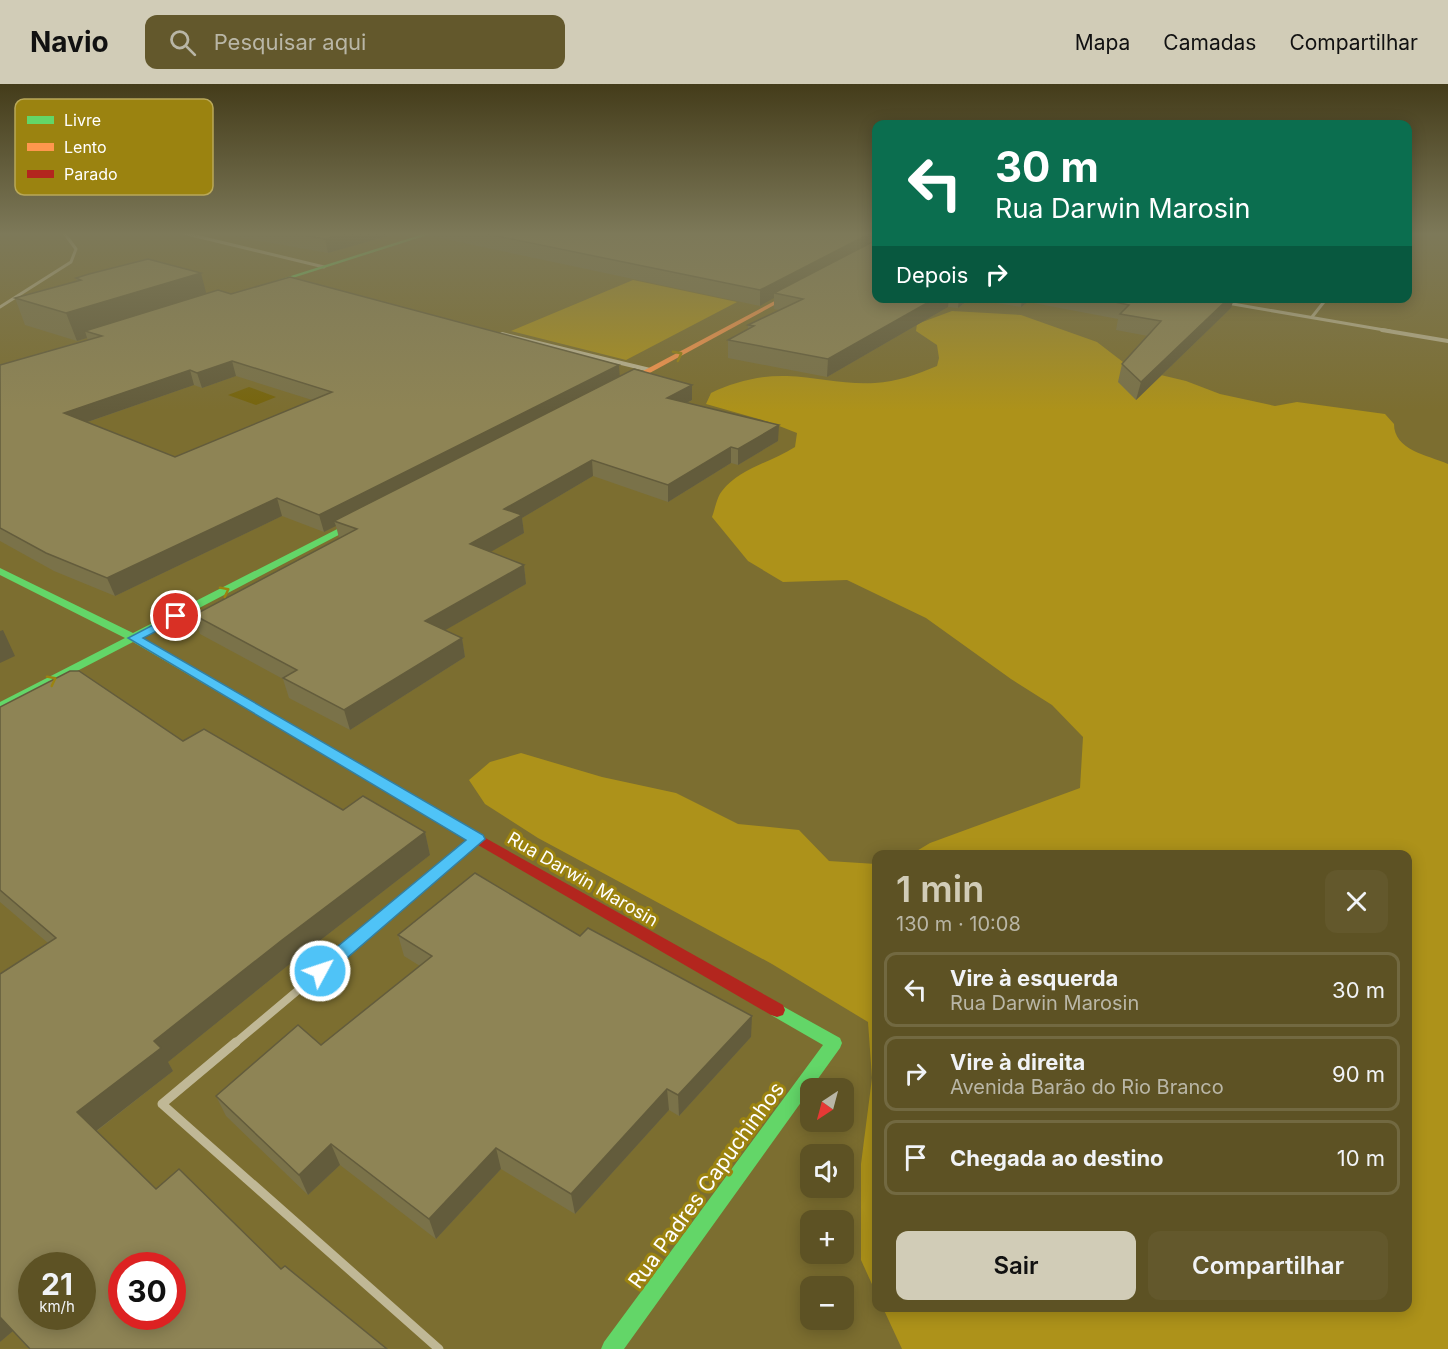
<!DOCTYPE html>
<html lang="pt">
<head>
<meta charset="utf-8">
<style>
  :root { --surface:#5d5224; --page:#63582c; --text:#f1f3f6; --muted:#b9b6a6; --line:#726941; --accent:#d1ccb7 }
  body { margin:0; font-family:Inter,sans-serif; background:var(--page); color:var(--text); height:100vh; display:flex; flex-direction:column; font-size:22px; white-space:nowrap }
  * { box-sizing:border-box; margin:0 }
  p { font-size:20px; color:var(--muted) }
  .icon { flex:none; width:33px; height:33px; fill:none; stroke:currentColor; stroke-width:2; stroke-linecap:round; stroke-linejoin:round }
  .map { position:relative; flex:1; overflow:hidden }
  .panel { position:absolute; left:872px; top:766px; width:540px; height:462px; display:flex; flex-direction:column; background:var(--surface); border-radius:12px; box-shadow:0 3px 15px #0003 }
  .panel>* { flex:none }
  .top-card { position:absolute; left:872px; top:36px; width:540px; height:183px; border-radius:12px; box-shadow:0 3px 15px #0003; background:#0b6e4f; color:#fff; overflow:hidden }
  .needle { width:39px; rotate:216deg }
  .buttons { position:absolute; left:800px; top:994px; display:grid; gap:12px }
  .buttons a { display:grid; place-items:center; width:54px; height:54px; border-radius:12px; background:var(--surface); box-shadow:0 3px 15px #0003; font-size:30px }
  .speed { position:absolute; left:18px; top:1168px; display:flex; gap:12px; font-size:30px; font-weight:700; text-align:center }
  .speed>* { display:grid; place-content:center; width:78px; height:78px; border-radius:50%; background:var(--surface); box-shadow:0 3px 15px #0003; line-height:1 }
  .speed small { font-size:15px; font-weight:400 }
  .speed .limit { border:9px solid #d22; background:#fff; color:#111 }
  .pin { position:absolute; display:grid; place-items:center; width:51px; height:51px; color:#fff; margin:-26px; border:3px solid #fff; border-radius:50%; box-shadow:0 2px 6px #0007 }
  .me { position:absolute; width:66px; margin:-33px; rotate:50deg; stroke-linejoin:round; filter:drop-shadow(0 0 4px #0008) }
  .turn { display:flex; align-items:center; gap:21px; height:126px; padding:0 24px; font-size:27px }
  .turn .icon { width:78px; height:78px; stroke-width:2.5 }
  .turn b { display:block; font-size:42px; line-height:51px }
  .then { display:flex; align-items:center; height:57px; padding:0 24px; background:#0003; gap:12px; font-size:22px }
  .round { display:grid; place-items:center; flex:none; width:63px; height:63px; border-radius:12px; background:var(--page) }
  .summary { display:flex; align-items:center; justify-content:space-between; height:102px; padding:0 24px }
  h1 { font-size:36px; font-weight:600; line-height:45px; color:var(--accent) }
  .action { display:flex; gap:12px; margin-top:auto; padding:12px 24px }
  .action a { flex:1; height:69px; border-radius:12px; background:var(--accent); color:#111; font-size:24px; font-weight:600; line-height:69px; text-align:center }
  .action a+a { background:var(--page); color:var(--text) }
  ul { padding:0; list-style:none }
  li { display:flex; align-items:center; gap:18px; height:75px; margin:0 12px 9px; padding:0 12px; border:3px solid var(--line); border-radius:12px }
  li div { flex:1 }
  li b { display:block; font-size:22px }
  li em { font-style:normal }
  header { display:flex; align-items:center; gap:36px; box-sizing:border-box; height:84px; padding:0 30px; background:var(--accent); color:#111 }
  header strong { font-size:28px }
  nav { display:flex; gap:33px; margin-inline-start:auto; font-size:21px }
  .search { width:420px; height:54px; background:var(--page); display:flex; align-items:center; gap:15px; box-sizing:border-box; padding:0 21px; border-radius:12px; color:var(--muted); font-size:22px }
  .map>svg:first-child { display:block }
  .green { fill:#ad921a }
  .water { fill:#77650d }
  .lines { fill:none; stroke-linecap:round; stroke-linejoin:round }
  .street-far3 { stroke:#c0b896; stroke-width:3 }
  .street-far2 { stroke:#c0b896; stroke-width:4 }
  .street-far1 { stroke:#c0b896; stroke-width:8 }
  .street { stroke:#c0b896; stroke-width:9 }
  .fast { fill:#63d668; fill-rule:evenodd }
  .slow { fill:#ff974d; fill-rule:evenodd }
  .jam { fill:#b3261e; fill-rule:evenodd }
  .wall { fill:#7a7249; fill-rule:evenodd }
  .shaded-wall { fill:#635c3c }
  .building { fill:#8e8455; stroke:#635c3c; stroke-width:1.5; fill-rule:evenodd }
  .oneway { stroke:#9b8310 }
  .route { fill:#4fc3f7; stroke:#337fa1; stroke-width:1.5 }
  .labels { text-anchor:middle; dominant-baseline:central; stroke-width:6; stroke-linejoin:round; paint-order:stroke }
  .street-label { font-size:18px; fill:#fff; stroke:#9b8310 }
  .near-street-label { font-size:21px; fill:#fff; stroke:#9b8310 }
  .key { fill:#9b8310; stroke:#b9a858; stroke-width:1.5 }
  .key-label { font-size:16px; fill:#fff }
</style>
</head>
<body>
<header>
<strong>Navio</strong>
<div class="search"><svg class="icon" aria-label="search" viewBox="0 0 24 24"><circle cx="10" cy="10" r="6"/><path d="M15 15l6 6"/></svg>Pesquisar aqui</div>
<nav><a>Mapa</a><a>Camadas</a><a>Compartilhar</a></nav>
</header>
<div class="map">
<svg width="1448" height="1265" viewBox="0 0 1448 1265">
  <rect width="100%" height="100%" fill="#7c6e30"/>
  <g class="green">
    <path d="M 633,196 L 737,218 L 626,276 L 511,247 Z"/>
    <path d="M 952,227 L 1021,231 L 1097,258 L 1123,278 L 1144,287 L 1186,297 L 1220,310 L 1275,322 L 1297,318 L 1385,330 L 1394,340 C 1394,366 1427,371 1448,380 L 1448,1265 L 902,1265 L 883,1224 L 1407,1224 L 1407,771 L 910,771 L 930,759 L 1080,704 L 1083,653 L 1052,621 L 1011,595 L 926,534 L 847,496 L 783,498 L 748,477 L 712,433 C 715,425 717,413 722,407 C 740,384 772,378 795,363 L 797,349 L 769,338 L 706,320 L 711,309 C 734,298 761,291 787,292 C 816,293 845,301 875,299 C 897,298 917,290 937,282 L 939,274 L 937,261 L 916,247 L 917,240 Z"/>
    <path d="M 521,669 L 602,693 L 676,709 L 738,740 L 799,746 L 829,777 L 876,780 L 876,1209 L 861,1176 L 861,1080 L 872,994 L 868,938 L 772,880 L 538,754 L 485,720 L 469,696 L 490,678 Z"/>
  </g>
  <path class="water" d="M 249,303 L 276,313 L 256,321 L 228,311 Z"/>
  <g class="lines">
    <g class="street-far3">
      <path d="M 183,149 L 324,183"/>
      <path d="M 1227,219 L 1390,247"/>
      <path d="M 0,223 L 71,178 L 76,165 L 64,149"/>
      <path d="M 1312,233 L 1327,214"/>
    </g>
    <g class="street-far2">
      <path d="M 1382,246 L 1448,257"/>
      <path d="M 502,250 L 650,286"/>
    </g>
    <path class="street-far1" d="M 234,960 L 478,755"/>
    <path class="street" d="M 236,958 L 162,1020 L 439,1265"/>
    <g class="fast">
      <path d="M 426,149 L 434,149 L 277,199 L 272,198 Z"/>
      <path d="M 351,438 L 356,441 L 354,443 L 142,554 L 469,744 L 471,747 L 469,750 L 459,750 L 133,558 L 0,627 L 0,618 L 125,554 L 0,491 L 0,484 L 133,549 Z"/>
      <path d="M 777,919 L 840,954 L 842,959 L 840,964 L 624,1265 L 601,1265 L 604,1258 L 823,961 L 771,931 L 769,926 L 771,921 Z"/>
    </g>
    <path class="slow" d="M 784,212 L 789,213 L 635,297 L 628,295 Z"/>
    <path class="jam" d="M 464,742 L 783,921 L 785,926 L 783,931 L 777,933 L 771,931 L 459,750 L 457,747 L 459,744 Z"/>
  </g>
  <g class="wall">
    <path d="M 214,149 L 398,149 L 328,169 Z"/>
    <path d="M 431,149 L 876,149 L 876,214 L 1241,214 L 1238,217 L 1233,217 L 1231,224 L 1136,316 L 1118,298 L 1122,280 L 1148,252 L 1116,246 L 1118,235 L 1028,218 L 1021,223 L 971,215 L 958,224 L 948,223 L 827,293 L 728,274 L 728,256 L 748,245 L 748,241 L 779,226 L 774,225 L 774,214 L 760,222 L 431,152 Z"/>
    <path d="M 76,194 L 206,210 L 231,210 L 619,281 L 619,292 L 692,301 L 692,316 L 688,319 L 778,357 L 738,381 L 731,379 L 668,418 L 593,392 L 522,434 L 524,449 L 490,468 L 524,481 L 526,500 L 445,546 L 462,554 L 465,573 L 350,646 L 289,614 L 283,595 L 200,550 L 194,531 L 339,455 L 339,454 L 336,442 L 324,448 L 282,432 L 115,512 L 54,487 L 0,457 L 0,281 L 88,256 L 87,254 L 77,257 L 25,241 L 15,214 L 77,197 ZM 236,292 L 312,316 L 175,373 L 88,338 L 194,301 L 202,304 Z"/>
    <path d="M 0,623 L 183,657 L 343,726 L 425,748 L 430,771 L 291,879 L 168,978 L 173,987 L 97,1047 L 156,1105 L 281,1185 L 387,1265 L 29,1265 L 13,1247 L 0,1258 L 48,859 L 0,818 Z"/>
    <path d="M 398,851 L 580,852 L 751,953 L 679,1032 L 669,1026 L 575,1130 L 501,1085 L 436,1155 L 340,1081 L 308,1111 L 226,1032 L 216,1012 L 321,961 L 420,882 L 404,872 Z"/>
  </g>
  <g class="shaded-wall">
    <path d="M 345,149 L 398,149 L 328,169 L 325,155 Z"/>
    <path d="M 869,150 L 868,164 L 774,209 L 774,214 L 760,222 L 760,206 Z"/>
    <path d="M 201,189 L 208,216 L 85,247 L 87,254 L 77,257 L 66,229 Z"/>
    <path d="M 936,214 L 949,214 L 948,223 L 827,293 L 828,275 Z"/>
    <path d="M 959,214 L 971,214 L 958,224 Z"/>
    <path d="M 1022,214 L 1028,214 L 1028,218 L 1021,223 Z"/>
    <path d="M 1229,214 L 1234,214 L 1231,224 L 1136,316 L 1141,298 Z"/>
    <path d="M 232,277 L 236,292 L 202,304 L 197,289 Z"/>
    <path d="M 619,281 L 620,296 L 334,437 L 336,442 L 324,448 L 319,431 Z"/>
    <path d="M 190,286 L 194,301 L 70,344 L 64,329 Z"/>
    <path d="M 692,301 L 692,316 L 667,329 L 667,314 Z"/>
    <path d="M 779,341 L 778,357 L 738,381 L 738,365 Z"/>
    <path d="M 731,363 L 731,379 L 668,418 L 668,401 Z"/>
    <path d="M 592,376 L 593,392 L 522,434 L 524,449 L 473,478 L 470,460 L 504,425 Z"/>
    <path d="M 277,414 L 282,432 L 115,512 L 107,494 Z"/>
    <path d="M 524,481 L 526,500 L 428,556 L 425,537 Z"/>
    <path d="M 3,546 L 15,572 L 0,579 L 0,547 Z"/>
    <path d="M 462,554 L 465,573 L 350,646 L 344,626 Z"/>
    <path d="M 425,748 L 430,771 L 291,879 L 168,978 L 173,987 L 92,1050 L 77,1028 L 154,957 L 282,856 Z"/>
    <path d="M 752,932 L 751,953 L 679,1032 L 678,1011 Z"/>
    <path d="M 667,1005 L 669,1026 L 575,1130 L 571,1110 Z"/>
    <path d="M 331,1060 L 340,1081 L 308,1111 L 299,1091 Z"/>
    <path d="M 496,1064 L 501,1085 L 436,1155 L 429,1135 Z"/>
    <path d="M 0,1233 L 13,1247 L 0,1258 Z"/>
  </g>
  <g class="building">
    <path d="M 291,149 L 345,149 L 325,155 Z"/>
    <path d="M 482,149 L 863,149 L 869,150 L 760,206 Z"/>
    <path d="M 876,156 L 876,214 L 936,214 L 828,275 L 728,256 L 754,242 L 748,241 L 803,215 L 774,209 Z"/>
    <path d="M 148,175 L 201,189 L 66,229 L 15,214 L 81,196 L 76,194 L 89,190 Z"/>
    <path d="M 290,193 L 619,281 L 319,431 L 277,414 L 107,494 L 46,469 L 0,444 L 0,281 L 102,252 L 85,247 L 218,206 L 231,210 ZM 232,277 L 332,308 L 175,373 L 64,329 L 190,286 L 197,289 Z"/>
    <path d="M 1096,214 L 1229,214 L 1141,298 L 1122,280 L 1161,237 L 1120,230 L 1129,221 Z"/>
    <path d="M 634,285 L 692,301 L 667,314 L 779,341 L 738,365 L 731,363 L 668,401 L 592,376 L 504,425 L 522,431 L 470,460 L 524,481 L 425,537 L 462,554 L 344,626 L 283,594 L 297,586 L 194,531 L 357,445 L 334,437 Z"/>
    <path d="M 70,587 L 79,587 L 183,657 L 204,645 L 343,726 L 363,712 L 425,748 L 282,856 L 154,957 L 161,964 L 77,1028 L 156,1105 L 179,1085 L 281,1185 L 285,1182 L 387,1265 L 30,1265 L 0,1233 L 0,890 L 56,854 L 0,806 L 0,623 ZM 32,1182 L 82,1182 L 82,1233 L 32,1233 ZM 122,1182 L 172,1182 L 172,1233 L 122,1233 Z"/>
    <path d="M 475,789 L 580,852 L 588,844 L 752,932 L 678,1011 L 667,1005 L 571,1110 L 496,1064 L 429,1135 L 331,1060 L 299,1091 L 216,1012 L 298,941 L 321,961 L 432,872 L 398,851 Z"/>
  </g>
  <defs><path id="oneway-chevron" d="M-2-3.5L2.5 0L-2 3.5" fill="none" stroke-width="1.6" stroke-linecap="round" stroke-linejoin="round" transform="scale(1.5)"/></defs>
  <g class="oneway">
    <use href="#oneway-chevron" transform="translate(678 271) rotate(-28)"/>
    <use href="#oneway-chevron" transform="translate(225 507) rotate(-27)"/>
    <use href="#oneway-chevron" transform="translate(52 596) rotate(-27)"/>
  </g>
  <linearGradient id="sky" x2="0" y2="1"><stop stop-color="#443c1a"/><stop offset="0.46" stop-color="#7d7959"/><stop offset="1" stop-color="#7d7959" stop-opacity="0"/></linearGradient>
  <rect width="1448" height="326" fill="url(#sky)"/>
  <path class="route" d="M 176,529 L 180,530 L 180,535 L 143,554 L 483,751 L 485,755 L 326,892 L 320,894 L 314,892 L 311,887 L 314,882 L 466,756 L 128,554 Z"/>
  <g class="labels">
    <g class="street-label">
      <text transform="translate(583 795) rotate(30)">Rua Darwin Marosin</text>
    </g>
    <g class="near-street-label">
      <text transform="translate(706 1101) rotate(-54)">Rua Padres Capuchinhos</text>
    </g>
  </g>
  <rect x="15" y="15" width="198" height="96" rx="9" class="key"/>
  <rect x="27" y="32" width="27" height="8" fill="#63d668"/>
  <rect x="27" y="59" width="27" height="8" fill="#ff974d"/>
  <rect x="27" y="86" width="27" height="8" fill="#b3261e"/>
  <g class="key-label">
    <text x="64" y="42">Livre</text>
    <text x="64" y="69">Lento</text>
    <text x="64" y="96">Parado</text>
  </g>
</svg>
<div class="buttons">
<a><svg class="needle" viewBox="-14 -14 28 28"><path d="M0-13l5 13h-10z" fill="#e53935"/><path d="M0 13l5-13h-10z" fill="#b9b6a6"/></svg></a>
<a><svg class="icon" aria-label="sound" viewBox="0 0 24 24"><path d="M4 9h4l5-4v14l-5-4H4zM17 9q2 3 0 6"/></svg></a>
<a>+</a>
<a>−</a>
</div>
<div class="speed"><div>21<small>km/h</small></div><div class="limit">30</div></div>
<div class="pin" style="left:176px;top:532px;background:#d93025"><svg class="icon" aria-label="arrive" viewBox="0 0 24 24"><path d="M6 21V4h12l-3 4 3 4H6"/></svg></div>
<svg class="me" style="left:320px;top:887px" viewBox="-20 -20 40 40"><circle r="17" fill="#4fc3f7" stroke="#fff" stroke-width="3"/><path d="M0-11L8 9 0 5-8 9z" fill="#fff"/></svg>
<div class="top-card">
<div class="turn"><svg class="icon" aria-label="left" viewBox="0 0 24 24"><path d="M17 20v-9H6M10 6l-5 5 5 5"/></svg><div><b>30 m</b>Rua Darwin Marosin</div></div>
<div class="then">Depois<svg class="icon" aria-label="right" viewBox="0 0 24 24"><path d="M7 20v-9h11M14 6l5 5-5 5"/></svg></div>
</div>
<section class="panel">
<div class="summary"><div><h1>1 min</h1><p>130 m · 10:08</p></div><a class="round"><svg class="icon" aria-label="close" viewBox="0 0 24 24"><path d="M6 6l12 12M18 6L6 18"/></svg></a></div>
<ul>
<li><svg class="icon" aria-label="left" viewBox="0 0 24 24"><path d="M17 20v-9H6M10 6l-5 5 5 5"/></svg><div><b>Vire à esquerda</b><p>Rua Darwin Marosin</p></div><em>30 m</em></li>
<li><svg class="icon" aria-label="right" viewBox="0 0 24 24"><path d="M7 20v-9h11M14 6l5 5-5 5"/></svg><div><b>Vire à direita</b><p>Avenida Barão do Rio Branco</p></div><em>90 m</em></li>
<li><svg class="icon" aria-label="arrive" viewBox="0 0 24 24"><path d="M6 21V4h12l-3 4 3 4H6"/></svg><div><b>Chegada ao destino</b></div><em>10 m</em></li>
</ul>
<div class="action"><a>Sair</a><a>Compartilhar</a></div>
</section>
</div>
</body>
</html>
